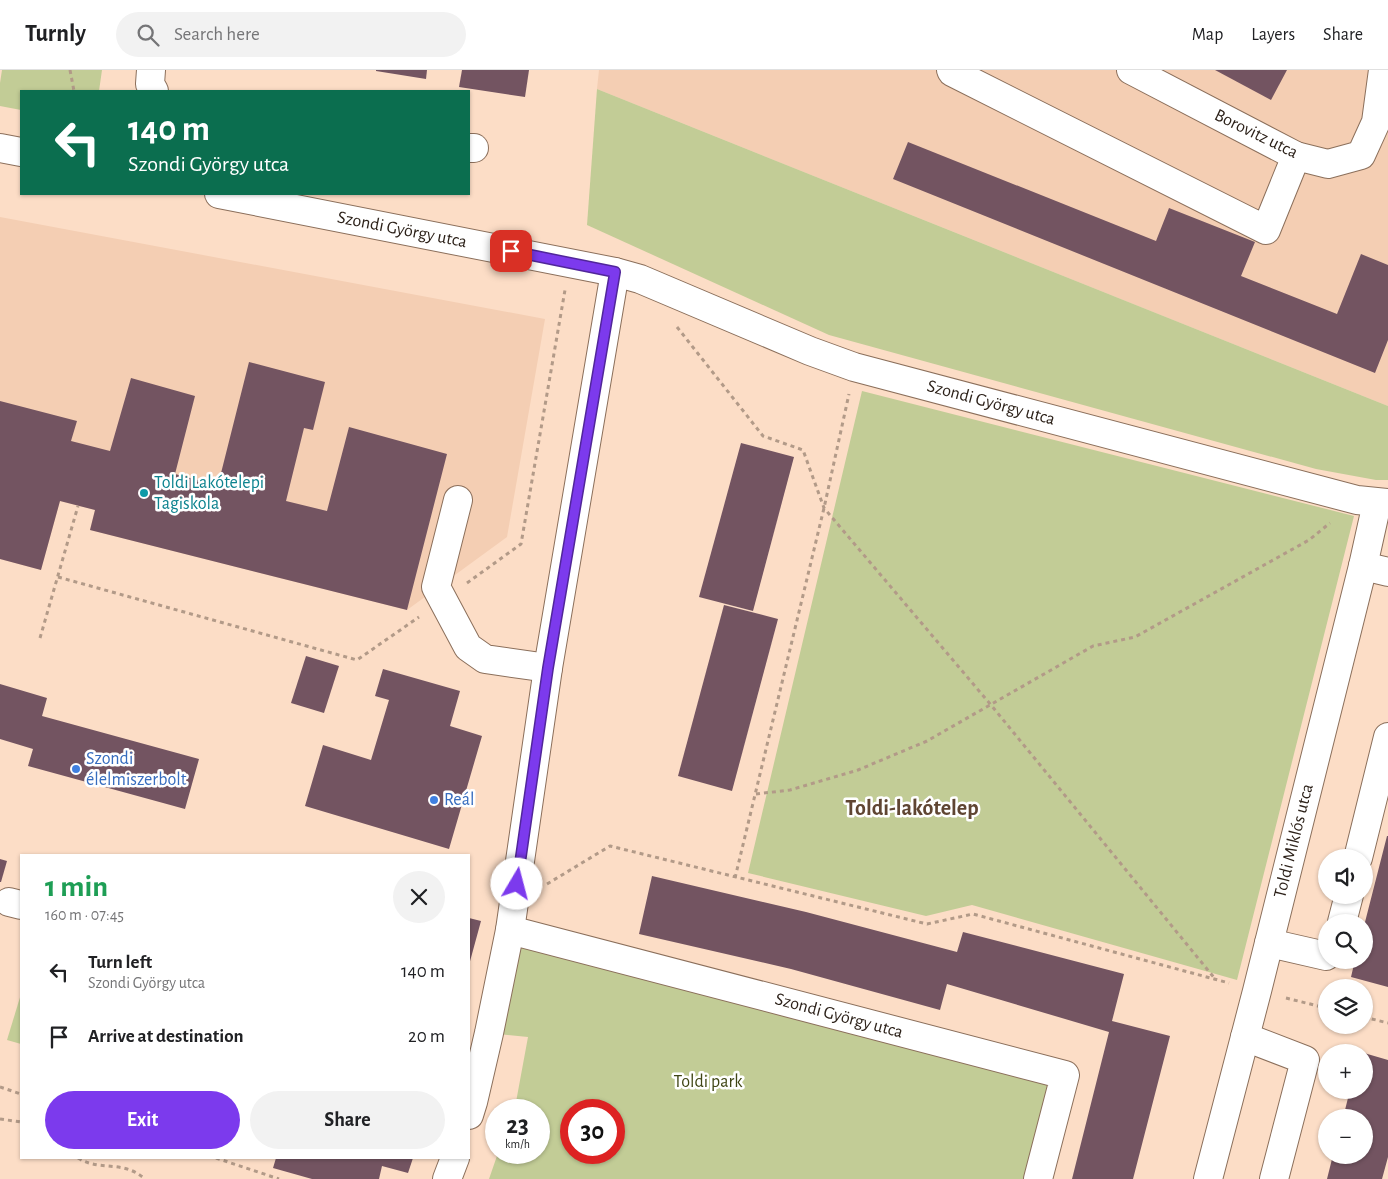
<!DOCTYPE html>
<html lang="en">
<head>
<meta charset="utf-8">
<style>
  :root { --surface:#fff; --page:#f2f2f2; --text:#202124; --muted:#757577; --line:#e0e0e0; --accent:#7c3aed }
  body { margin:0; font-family:"Alegreya Sans",sans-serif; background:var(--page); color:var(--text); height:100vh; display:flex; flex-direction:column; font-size:19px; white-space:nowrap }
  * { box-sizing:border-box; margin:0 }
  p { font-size:16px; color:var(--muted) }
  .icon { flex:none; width:28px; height:28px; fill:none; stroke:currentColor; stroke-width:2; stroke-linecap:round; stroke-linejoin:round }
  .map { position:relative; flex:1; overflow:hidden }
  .drawer { position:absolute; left:20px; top:784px; width:450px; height:305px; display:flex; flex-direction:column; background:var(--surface); border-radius:0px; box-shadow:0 1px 4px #0004 }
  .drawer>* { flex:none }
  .banner { position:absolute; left:20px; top:20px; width:450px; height:105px; border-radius:0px; box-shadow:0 1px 4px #0004; background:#0b6e4f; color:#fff; overflow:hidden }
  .buttons { position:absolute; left:1318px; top:779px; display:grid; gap:10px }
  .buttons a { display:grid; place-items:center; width:55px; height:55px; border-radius:50%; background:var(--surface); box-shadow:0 1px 4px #0004; font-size:25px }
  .speed { position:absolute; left:485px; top:1029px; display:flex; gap:10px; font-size:25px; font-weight:700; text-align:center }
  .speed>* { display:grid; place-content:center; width:65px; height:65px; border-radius:50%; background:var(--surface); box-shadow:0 1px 4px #0004; line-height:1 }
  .speed small { font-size:12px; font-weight:400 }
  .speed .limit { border:8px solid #d22; background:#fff; color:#111 }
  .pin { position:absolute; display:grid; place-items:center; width:42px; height:42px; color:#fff; margin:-21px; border-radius:10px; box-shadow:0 2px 8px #0006 }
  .me { position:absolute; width:55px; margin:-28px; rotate:8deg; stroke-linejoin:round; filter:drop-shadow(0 0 4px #0008) }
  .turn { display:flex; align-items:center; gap:18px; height:105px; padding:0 25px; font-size:22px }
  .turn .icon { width:65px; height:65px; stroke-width:2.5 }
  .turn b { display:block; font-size:35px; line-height:42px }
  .round { display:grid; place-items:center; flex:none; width:52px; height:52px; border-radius:26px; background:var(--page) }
  .headline { display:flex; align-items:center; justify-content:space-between; height:85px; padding:0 25px }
  h1 { font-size:30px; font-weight:700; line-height:38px; color:#1e9e55 }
  .action { display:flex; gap:10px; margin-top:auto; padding:10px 25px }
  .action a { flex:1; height:58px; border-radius:30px; background:var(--accent); color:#fff; font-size:20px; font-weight:700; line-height:58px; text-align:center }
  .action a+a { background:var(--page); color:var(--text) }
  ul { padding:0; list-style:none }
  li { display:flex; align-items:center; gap:15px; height:65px; padding:0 25px }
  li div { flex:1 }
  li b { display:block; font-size:19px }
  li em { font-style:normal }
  header { display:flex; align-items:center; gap:30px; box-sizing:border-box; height:70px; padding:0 25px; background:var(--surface); border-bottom:1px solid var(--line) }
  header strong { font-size:24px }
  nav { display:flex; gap:28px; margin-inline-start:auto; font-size:18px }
  .search { width:350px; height:45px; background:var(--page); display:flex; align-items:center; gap:12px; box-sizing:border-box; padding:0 18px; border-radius:28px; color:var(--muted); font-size:19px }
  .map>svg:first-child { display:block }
  .built { fill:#f4ceb3 }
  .green { fill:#c2cc96; fill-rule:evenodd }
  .building { fill:#735461 }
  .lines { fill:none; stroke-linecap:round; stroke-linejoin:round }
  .minor-casing { stroke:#8b6f5b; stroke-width:30 }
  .path { stroke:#b29a88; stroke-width:3; stroke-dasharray:4 4; stroke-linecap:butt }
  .minor { stroke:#fff; stroke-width:28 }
  .route-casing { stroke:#51269a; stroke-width:12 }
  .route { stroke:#7c3aed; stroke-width:9 }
  .culture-dot { fill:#0f9aa8; stroke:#fff; stroke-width:2 }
  .shop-dot { fill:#3f7fe0; stroke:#fff; stroke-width:2 }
  .labels { text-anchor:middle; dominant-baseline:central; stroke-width:5; stroke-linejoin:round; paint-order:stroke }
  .street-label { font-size:18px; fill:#2c2119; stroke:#fff }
  .culture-label { font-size:18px; fill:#0d838f; stroke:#fff; text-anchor:start }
  .shop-label { font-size:18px; fill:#366cbe; stroke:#fff; text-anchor:start }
  .park-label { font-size:18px; fill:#3f4514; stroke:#fff }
  .district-label { font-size:22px; font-weight:bold; fill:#5f4532; stroke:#fff }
</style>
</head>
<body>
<header>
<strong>Turnly</strong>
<div class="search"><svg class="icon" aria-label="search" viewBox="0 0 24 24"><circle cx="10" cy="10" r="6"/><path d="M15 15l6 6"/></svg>Search here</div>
<nav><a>Map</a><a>Layers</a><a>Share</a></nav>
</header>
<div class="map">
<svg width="1388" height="1109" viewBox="0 0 1388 1109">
  <rect width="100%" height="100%" fill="#fcddc6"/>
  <g class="built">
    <path d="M 599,0 L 1388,0 L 1388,336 L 597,19 Z"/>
    <path d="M 0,147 L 545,249 L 507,467 L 407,540 L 90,460 L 95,440 L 60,431 L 41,500 L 0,489 Z"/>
  </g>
  <g class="green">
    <path d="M 2,0 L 102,0 L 99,21 L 21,21 L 21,40 L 0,36 L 0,13 Z"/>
    <path d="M 597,19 L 1388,336 L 1388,410 L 1376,410 L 1316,399 L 829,265 L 587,155 Z"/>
    <path d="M 862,321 L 1354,446 L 1237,910 L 972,835 L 926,846 L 748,803 Z"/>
    <path d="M 510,860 L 1065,1005 L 1038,1109 L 489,1109 L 498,1083 L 539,1082 L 539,1040 L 513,1040 L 516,1032 L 528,967 L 489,963 ZM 571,1040 L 614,1040 L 614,1082 L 571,1082 Z"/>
    <path d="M 21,924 L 21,974 L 7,970 Z"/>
  </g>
  <g class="building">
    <path d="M 376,0 L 427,0 L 426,9 L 376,1 Z"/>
    <path d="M 462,0 L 529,0 L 525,27 L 459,17 Z"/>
    <path d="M 1215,0 L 1287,0 L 1271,30 Z"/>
    <path d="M 908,72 L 1156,171 L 1169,138 L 1255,172 L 1241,206 L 1337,244 L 1361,184 L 1388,195 L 1388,270 L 1375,303 L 893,109 Z"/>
    <path d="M 249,292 L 325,312 L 313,360 L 304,358 L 286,431 L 327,441 L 349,357 L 447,384 L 407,540 L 90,460 L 95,440 L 60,431 L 41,500 L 0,489 L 0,331 L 77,351 L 71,371 L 110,381 L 131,308 L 195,326 L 175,404 L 218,415 Z"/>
    <path d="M 741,373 L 794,387 L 753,541 L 699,527 Z"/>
    <path d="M 724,535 L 778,549 L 732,721 L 678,706 Z"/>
    <path d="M 306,586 L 339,596 L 324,643 L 291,633 Z"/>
    <path d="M 383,599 L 460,621 L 450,656 L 482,666 L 449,779 L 305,736 L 323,675 L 371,690 L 389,630 L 375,626 Z"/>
    <path d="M 0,614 L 47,628 L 42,646 L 199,689 L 185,739 L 28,696 L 33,679 L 0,669 Z"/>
    <path d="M 1387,766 L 1388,766 L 1388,917 L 1351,907 L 1355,890 L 1364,890 L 1364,856 Z"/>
    <path d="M 0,789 L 7,791 L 1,812 L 0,812 Z"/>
    <path d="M 652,806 L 806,842 L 957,882 L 963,862 L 1124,904 L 1112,951 L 1170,966 L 1133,1109 L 1072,1109 L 1109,962 L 947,914 L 940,940 L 791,899 L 639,864 Z"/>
    <path d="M 469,848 L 481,851 L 469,895 Z"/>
    <path d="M 1364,983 L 1388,990 L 1388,1087 L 1382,1109 L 1327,1109 L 1333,1085 L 1364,1085 L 1364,1048 L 1343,1048 L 1350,1020 L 1364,1020 Z"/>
    <path d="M 276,1088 L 413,1088 L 408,1103 L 382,1096 L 379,1109 L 312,1109 L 273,1098 Z"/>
  </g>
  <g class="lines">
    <defs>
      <g id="minor">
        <path d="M 151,0 L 150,14 L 154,21"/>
        <path d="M 951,0 L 952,2 L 1266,160 L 1296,86"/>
        <path d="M 1131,0 L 1296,86 L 1328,94 L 1361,85 L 1376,52 L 1383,0"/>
        <path d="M 0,78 L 21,82"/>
        <path d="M 469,78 L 474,78"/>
        <path d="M 219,124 L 615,202 L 640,209 L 810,281 L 854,297 L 1357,430 L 1388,433"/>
        <path d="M 458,430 L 436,517 L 468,577 L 485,589 L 548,598"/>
        <path d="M 1363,496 L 1388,502"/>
        <path d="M 1358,788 L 1388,667"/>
        <path d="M 9,832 L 21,835"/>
        <path d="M 1342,852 L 1349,825"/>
        <path d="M 510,860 L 1065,1005 L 1038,1109"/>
        <path d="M 1269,873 L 1326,886"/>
        <path d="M 1245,967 L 1305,990 L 1274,1109"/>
        <path d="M 469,1045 L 473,1032 L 489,963 L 510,860 L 548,598 L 615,202"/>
        <path d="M 447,1109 L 455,1088"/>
        <path d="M 1208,1109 L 1257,921 L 1363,496 L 1377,433"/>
      </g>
    </defs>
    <use href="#minor" class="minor-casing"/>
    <g class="path">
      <path d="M 70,0 L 74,21"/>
      <path d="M 677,257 L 763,366 L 803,380 L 824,438 L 991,635 L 1216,910"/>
      <path d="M 58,507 L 357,590 L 419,547"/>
      <path d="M 467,513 L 521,474 L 565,220"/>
      <path d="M 40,568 L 78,436"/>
      <path d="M 756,724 L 790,720 L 858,700 L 927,671 L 1093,576 L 1135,567 L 1309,470 L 1330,453"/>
      <path d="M 735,808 L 824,438 L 849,324"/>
      <path d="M 547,814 L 610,776 L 927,854 L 973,844 L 1229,913"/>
      <path d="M 1286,928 L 1326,938"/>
      <path d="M 1364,947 L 1388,953"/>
      <path d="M 0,1017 L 21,1024"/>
      <path d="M 0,1049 L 21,1052"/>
      <path d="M 78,1088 C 100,1102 122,1089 145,1109"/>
      <path d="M 216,1088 L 279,1109"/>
    </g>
    <use href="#minor" class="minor"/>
  </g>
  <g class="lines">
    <defs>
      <path id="route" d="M 511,181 L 615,202 L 548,598 L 517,814"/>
    </defs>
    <use href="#route" class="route-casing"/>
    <use href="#route" class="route"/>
  </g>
  <circle class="culture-dot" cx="144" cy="423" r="5"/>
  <g class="shop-dot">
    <circle cx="76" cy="699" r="5"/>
    <circle cx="434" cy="730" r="5"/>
  </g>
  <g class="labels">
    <g class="street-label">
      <text transform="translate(1256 64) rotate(26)">Borovitz utca</text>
      <text transform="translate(402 160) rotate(11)">Szondi György utca</text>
      <text transform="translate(991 333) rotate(15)">Szondi György utca</text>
      <text transform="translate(1294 771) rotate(-76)">Toldi Miklós utca</text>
      <text transform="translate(839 946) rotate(15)">Szondi György utca</text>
    </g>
    <g class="culture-label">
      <text x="154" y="413">Toldi Lakótelepi<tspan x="154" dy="21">Tagiskola</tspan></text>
    </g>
    <g class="shop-label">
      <text x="86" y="689">Szondi<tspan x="86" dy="21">élelmiszerbolt</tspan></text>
      <text x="444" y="730">Reál</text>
    </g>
    <g class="park-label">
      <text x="708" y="1012">Toldi park</text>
    </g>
    <g class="district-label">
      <text x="912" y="738">Toldi-lakótelep</text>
    </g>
  </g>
</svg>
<div class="buttons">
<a><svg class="icon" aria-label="sound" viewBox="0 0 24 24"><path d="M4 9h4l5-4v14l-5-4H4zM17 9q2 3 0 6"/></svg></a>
<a><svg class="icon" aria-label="search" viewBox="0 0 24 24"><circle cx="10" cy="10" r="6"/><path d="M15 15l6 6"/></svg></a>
<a><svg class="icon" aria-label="layers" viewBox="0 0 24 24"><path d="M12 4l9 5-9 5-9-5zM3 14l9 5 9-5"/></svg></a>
<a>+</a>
<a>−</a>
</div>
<div class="speed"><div>23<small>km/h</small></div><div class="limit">30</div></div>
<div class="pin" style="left:511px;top:181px;background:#d93025"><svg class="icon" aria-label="arrive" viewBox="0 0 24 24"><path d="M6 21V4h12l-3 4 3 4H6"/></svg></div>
<svg class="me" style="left:517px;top:814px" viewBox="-20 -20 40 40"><circle r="19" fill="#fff"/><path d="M0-13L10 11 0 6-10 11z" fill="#7c3aed"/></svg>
<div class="banner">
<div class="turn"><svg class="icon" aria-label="left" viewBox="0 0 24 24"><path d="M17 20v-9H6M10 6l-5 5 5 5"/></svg><div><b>140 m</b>Szondi György utca</div></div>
</div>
<section class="drawer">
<div class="headline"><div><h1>1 min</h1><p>160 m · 07:45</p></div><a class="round"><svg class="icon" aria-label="close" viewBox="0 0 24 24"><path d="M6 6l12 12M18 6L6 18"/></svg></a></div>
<ul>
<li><svg class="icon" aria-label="left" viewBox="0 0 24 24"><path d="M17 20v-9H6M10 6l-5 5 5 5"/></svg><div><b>Turn left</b><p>Szondi György utca</p></div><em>140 m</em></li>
<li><svg class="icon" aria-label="arrive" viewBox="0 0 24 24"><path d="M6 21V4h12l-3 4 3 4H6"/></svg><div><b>Arrive at destination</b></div><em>20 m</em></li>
</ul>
<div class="action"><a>Exit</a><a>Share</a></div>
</section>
</div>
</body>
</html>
